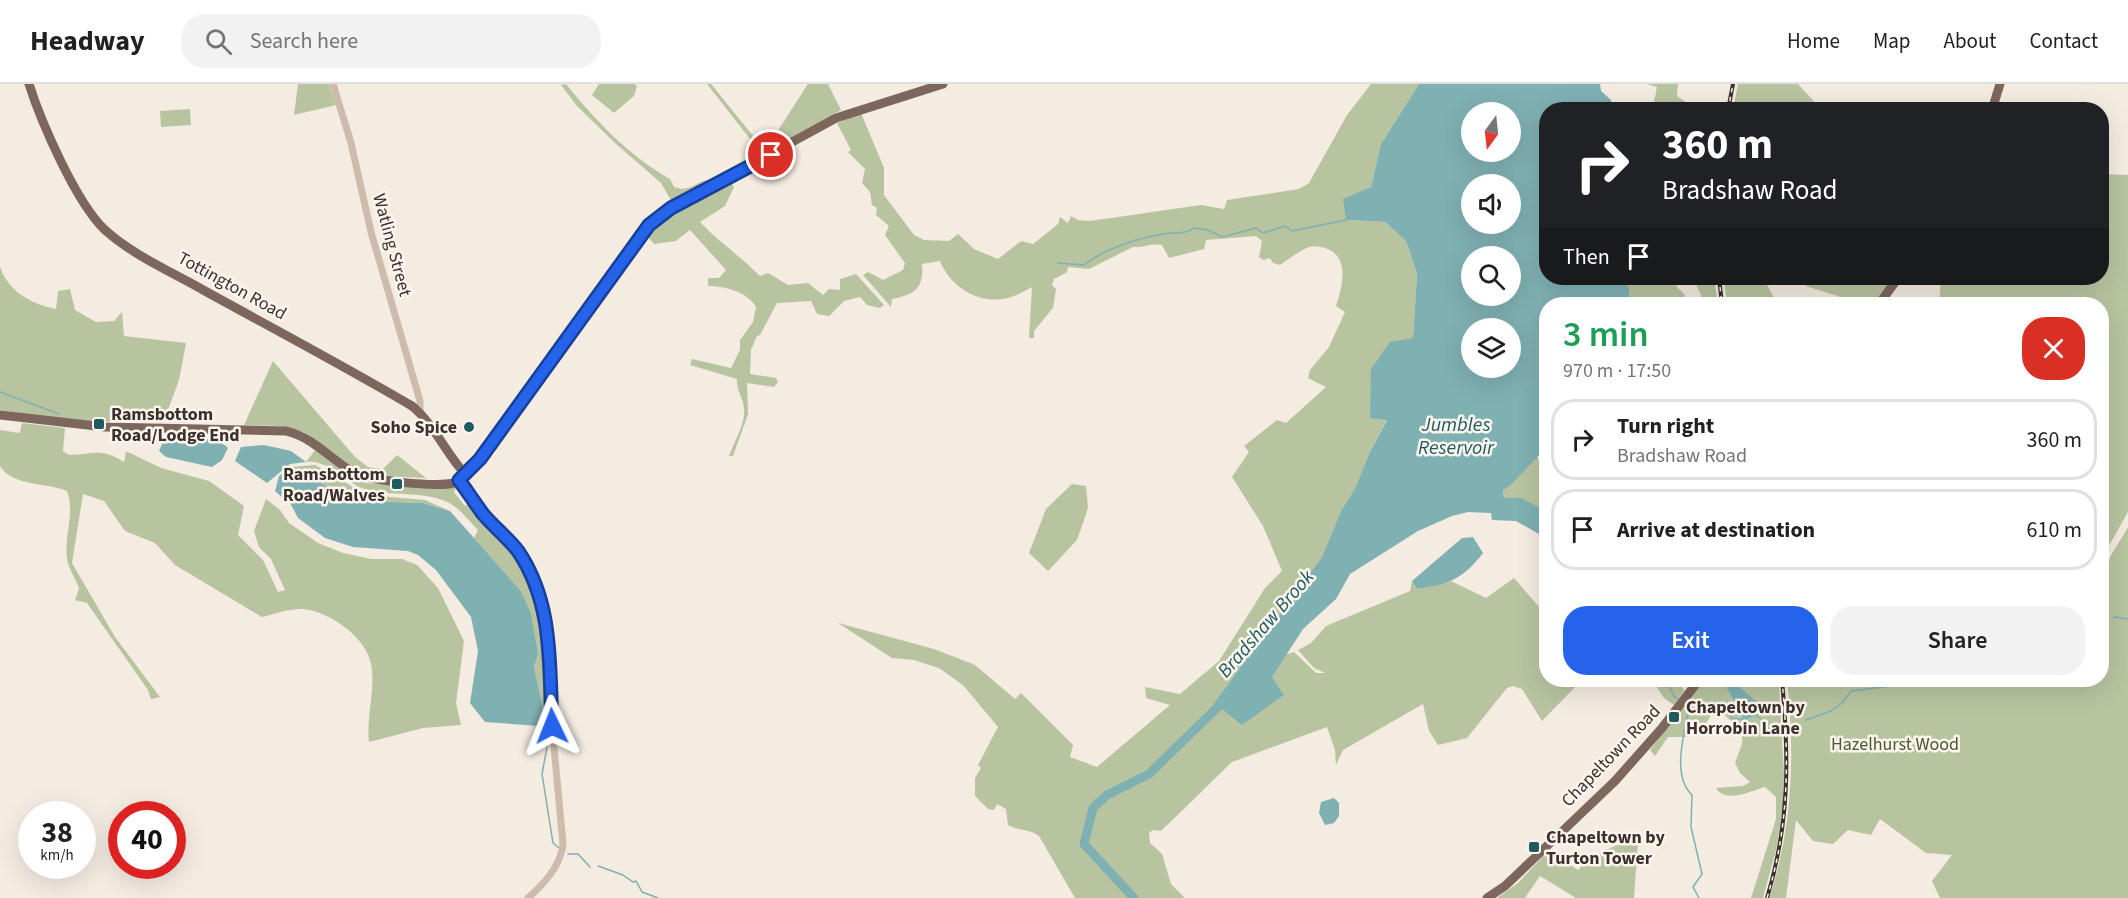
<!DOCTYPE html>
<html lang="en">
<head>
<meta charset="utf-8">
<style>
  :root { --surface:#fff; --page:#f2f2f2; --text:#202124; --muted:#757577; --line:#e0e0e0; --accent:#2563eb }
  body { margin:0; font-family:"Source Sans 3",sans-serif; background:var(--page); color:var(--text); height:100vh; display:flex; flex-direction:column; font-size:22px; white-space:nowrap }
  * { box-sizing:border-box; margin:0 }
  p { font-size:20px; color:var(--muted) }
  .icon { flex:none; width:33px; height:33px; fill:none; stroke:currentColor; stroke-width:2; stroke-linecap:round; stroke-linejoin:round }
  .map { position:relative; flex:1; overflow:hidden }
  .sheet { position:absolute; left:1539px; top:213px; width:570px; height:390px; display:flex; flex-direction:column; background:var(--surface); border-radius:24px; box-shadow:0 6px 24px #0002 }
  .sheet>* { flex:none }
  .top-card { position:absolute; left:1539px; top:18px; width:570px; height:183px; border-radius:24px; box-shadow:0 6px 24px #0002; background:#202124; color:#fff; overflow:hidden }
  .needle { width:39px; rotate:195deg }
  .tools { position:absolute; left:1461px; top:18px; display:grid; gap:12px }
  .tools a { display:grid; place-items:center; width:60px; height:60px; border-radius:50%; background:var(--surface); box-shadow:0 6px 24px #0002; font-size:30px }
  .speed { position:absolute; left:18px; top:717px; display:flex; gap:12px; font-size:30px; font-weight:700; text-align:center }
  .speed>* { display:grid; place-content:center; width:78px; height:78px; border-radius:50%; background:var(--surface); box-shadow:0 6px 24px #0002; line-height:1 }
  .speed small { font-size:15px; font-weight:400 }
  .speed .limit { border:9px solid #d22; background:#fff; color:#111 }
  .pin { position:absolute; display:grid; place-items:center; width:51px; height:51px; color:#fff; margin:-26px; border:3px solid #fff; border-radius:50%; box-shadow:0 2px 6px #0007 }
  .me { position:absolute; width:66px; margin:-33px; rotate:358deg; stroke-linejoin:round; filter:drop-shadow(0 0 4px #0008) }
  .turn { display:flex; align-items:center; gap:21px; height:126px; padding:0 24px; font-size:27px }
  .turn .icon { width:78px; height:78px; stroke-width:2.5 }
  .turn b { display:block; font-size:42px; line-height:51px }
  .then { display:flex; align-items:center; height:57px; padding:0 24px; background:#0003; gap:12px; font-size:22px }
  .round { display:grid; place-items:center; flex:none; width:63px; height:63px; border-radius:24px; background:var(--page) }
  .head { display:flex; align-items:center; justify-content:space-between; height:102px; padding:0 24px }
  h1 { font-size:36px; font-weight:600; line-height:45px; color:#1e9e55 }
  .cta { display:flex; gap:12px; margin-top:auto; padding:12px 24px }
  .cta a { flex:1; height:69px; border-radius:24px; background:var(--accent); color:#fff; font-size:24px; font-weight:600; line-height:69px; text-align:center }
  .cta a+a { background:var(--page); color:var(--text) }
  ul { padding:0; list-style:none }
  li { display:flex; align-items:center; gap:18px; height:81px; margin:0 12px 9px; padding:0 12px; border:3px solid var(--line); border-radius:24px }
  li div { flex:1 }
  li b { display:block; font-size:22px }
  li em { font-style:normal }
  header { display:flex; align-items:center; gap:36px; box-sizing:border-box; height:84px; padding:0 30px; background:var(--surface); border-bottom:2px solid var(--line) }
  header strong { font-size:28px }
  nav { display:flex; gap:33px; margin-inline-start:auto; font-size:21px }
  .search { width:420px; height:54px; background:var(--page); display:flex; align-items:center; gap:15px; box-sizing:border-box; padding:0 21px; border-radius:24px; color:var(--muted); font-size:22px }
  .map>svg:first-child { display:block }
  .green { fill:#b8c4a0 }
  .water { fill:#7fb0b2; fill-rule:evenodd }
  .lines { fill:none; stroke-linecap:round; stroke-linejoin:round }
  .stream { stroke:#7fb0b2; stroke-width:1.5 }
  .river { stroke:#7fb0b2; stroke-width:9 }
  .minor { stroke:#cdbbac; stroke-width:7 }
  .major { stroke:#7d675c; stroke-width:9 }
  .rail-casing { stroke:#3b302b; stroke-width:4 }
  .rail { stroke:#fbf5ee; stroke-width:1.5; stroke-dasharray:4.5; stroke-linecap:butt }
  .route-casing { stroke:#184099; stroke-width:15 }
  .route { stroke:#2563eb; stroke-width:10 }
  .poi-dot { fill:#1f5a5e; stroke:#fbf5ee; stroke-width:2 }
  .labels { text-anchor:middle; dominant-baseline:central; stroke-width:5; stroke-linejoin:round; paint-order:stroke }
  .street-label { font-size:18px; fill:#3b302b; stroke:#fbf5ee }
  .poi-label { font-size:18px; font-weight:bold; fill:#3b302b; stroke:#fbf5ee; text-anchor:start }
  .park-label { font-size:18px; fill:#4a5a2e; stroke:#fbf5ee }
  .water-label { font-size:20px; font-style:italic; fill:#1f5a5e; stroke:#fbf5ee }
</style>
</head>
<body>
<header>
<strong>Headway</strong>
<div class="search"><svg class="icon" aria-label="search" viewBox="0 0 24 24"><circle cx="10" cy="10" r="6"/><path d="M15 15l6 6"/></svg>Search here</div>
<nav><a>Home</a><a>Map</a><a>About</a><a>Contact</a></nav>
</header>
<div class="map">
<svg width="2128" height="814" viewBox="0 0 2128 814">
  <rect width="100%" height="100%" fill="#f4ebe1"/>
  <g class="green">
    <path d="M 298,0 L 329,0 L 336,21 L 294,31 Z"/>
    <path d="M 566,0 C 595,36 629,72 670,95 L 674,103 C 693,110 696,94 712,97 L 672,118 L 661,99 L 615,59 L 577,22 L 561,1 Z"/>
    <path d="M 599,0 L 634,0 L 637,2 L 634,12 L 614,29 L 592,11 Z"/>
    <path d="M 707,0 L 711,0 L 766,68 L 762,70 Z"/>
    <path d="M 808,0 L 828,0 L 841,26 L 770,65 L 768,62 Z"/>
    <path d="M 1371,0 L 1419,0 L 1381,60 L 1371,103 L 1346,136 L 1385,138 L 1406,157 L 1417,190 L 1413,254 L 1387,335 L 1369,370 L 1355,406 L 1341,427 L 1322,473 L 1214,619 L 1271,593 L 1284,571 L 1294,568 L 1316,589 L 1325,589 L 1314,584 L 1298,566 L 1311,559 L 1326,542 L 1410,507 L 1412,497 L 1417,505 L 1451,497 L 1486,514 L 1514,494 L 1540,524 L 1546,521 L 1546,596 L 1582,596 L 1542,637 L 1522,605 L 1513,602 L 1507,604 L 1467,654 L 1438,661 L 1429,647 L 1423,620 L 1343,666 L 1336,681 L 1335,666 L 1327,643 L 1232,678 L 1161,747 L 1153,746 L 1149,749 L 1150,759 L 1162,770 L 1171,800 L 1185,814 L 1075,814 L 1039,752 C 1030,745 1018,747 1008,741 L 1006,725 L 997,720 L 994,726 L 988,725 L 975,712 L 975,694 L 981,684 L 978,681 L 998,643 L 963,601 L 939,584 L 914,576 L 892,574 L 838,539 L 934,565 L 975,581 L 1015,615 L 1021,609 L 1073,661 L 1070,673 L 1097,683 L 1170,621 L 1146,614 L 1145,603 L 1180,610 L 1219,577 L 1265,504 L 1282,487 L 1263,442 L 1232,393 L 1249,368 L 1244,362 L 1277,336 L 1286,339 L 1326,303 L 1308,294 L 1310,286 L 1329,263 L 1345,228 L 1336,222 C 1342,204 1350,175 1328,165 C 1321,163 1317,161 1309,163 C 1299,167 1289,175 1280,181 L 1273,179 L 1270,174 L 1263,176 L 1259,173 L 1262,157 L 1256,152 L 1206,156 L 1204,165 L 1169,174 L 1162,161 C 1151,158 1144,164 1133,163 L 1089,185 L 1068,183 L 1067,188 L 1054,195 L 1052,201 L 1056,205 L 1053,224 L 1034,247 L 1034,254 L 1029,254 L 1032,203 C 1026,206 1018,211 1011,213 C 981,223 950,203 940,177 L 922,180 C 924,204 915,211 892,215 L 891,223 L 863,191 L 868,188 L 883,196 L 903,186 L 905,179 L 885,151 L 889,142 L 876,131 L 877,124 L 872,121 L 870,108 L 862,99 L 865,85 L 848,68 L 851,66 L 837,39 L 861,29 L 884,84 L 884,111 L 914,151 L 924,156 L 949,157 L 958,150 L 974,165 L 998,175 L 1021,157 L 1033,160 L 1058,140 L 1060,133 L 1068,139 L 1071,132 L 1078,136 L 1090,137 L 1201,121 L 1224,125 L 1227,116 L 1299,105 L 1309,99 L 1347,31 Z"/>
    <path d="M 1647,0 L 1678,0 L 1677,12 L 1696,25 L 1659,25 L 1654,18 L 1657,3 Z"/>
    <path d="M 1738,0 L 1798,0 L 1821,25 L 1733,25 Z"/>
    <path d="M 190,25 L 191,41 L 161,43 L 160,27 Z"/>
    <path d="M 2102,90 L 2128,91 L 2128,428 L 2102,474 L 2102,220 L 1939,220 L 1941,194 L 2102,194 Z"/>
    <path d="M 730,97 L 734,103 L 725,122 L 700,138 C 719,158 740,172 760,192 L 768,189 L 788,201 L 808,199 L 823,211 L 829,205 L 840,206 L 840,195 L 856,190 L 884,221 L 880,224 L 867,221 L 860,213 L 844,217 L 829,232 L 817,230 L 811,217 L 777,219 L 760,251 L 757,252 L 751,266 L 750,290 L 776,294 L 778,298 L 774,303 L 747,299 L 748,330 L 733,372 L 729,372 C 734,358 746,339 744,324 C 743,313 736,307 737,295 L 690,281 L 692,275 L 731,284 L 740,266 L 740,256 L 753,238 L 756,223 C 747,208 726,202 708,202 L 708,194 L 719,194 L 726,186 L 690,146 L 676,157 L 654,160 L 646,150 L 664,133 Z"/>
    <path d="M 0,183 C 8,207 31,220 56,225 L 58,207 L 70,205 L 75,226 L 96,238 L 114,237 L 122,228 L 124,252 L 186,259 L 179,296 L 166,331 C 117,345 51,334 0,326 Z"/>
    <path d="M 1623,194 L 1679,194 L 1676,202 L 1685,211 L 1682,220 L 1630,220 L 1629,203 Z"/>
    <path d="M 1693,194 L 1714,194 L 1718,220 L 1705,220 Z"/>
    <path d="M 1724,194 L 1758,194 L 1767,201 L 1778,220 L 1727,220 Z"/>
    <path d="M 1808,194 L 1894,194 L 1873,220 L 1862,220 L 1806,202 Z"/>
    <path d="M 273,277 L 355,373 L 368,383 L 383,385 L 397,371 L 426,394 L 382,392 L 356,385 L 304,349 L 279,342 L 244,341 Z"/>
    <path d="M 22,339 L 65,344 L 63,367 L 69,371 C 93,371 100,363 124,378 L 126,368 L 130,369 L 161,384 L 209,397 L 244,422 L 238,451 L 263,476 L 278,508 L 285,506 L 271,475 L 259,463 L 254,447 L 266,415 L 280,426 L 289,439 L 318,459 L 343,469 L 371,475 L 402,475 L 417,481 L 438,504 L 464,557 L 456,619 L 461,641 L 423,644 L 369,658 C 366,633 376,603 371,580 C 366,553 329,527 303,525 C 290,524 274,530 262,533 L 175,481 L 155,459 L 125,447 L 104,417 L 83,410 L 72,479 L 115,553 L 160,613 L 151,615 L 148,606 L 87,519 L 75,516 L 79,505 C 77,496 70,488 68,479 C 62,455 76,431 67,407 C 47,398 13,403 0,382 L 0,346 L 20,349 Z"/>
    <path d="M 315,366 L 366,399 L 456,404 L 454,408 L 465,422 L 472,417 L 514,465 L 524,482 L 544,532 L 549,566 L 546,587 L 550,638 L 545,634 L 534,583 L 538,570 L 521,507 L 474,454 L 478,446 C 470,438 461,426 451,420 C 426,406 395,413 368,406 C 346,401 330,375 306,378 Z"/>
    <path d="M 1537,373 L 1546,388 L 1546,423 L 1539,424 L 1522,414 L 1504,414 L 1503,405 L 1512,400 Z"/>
    <path d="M 315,381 L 367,411 L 425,416 L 450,427 L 423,419 L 354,417 L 290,383 Z"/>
    <path d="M 1072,400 L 1086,402 L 1088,424 L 1077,456 L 1048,487 L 1029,469 L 1046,425 Z"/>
    <path d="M 2128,443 L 2128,814 L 1940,814 L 1932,797 L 1952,771 L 1926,769 L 1880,735 L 1871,751 L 1848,746 L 1833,760 L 1813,757 L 1796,736 L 1786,814 L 1769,814 C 1793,744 1795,668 1787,596 L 2102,596 L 2102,504 L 2110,473 Z"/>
    <path d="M 1652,596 L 1679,596 L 1684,607 L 1674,621 L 1664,614 Z"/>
    <path d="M 1703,596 L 1729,596 L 1727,603 L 1762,622 L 1741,604 L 1736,596 L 1767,596 L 1779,602 L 1785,707 L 1777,762 L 1763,814 L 1751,814 L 1776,735 L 1776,713 L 1765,703 C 1750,707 1726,720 1716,704 L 1743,702 L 1750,698 L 1740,689 L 1735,679 L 1742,660 L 1742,641 L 1732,638 L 1716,623 C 1700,649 1700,654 1668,653 L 1655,672 L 1650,666 Z"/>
    <path d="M 1638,758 L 1634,814 L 1576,814 L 1540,792 L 1525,814 L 1497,814 L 1518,799 L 1549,766 L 1578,786 L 1585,779 L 1589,782 C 1603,765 1616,759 1638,758 Z"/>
  </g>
  <g class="water">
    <path d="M 1419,0 L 1600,0 L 1601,7 L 1611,16 L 1613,25 L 1546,26 L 1546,194 L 1623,194 L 1629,203 L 1630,220 L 1546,220 L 1546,364 L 1512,400 L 1503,406 L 1504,414 L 1522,414 L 1545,427 L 1546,454 L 1516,437 L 1492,436 L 1491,429 L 1468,428 L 1452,432 L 1418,447 L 1350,490 L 1336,515 L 1303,545 L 1272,593 L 1284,611 L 1242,641 L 1214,619 L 1322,473 L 1341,427 L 1355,405 L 1369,370 L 1387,336 L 1370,334 L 1371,285 L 1390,258 L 1413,254 L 1417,190 L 1406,157 L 1385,138 L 1346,136 L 1343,115 L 1371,103 L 1381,60 ZM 1472,28 L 1510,28 L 1510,68 L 1472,68 ZM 1472,100 L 1510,100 L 1510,140 L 1472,140 ZM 1472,172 L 1510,172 L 1510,212 L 1472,212 ZM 1472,244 L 1510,244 L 1510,284 L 1472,284 Z"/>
    <path d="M 183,355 C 197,355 218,353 228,364 L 222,376 L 212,383 L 166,373 L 159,367 L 163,358 Z"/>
    <path d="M 264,361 L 291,367 L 306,378 L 290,380 L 267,399 L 235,377 L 241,363 Z"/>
    <path d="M 290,383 L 354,417 L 423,419 L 450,427 L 521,507 L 531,530 L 538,570 L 534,583 L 545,634 L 539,642 L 485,638 L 470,619 L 478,567 L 471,533 L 436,486 L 418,471 L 408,467 L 353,463 L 325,454 L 298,434 L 288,415 L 285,416 L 275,407 L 279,392 Z"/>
    <path d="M 1473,453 L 1483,469 C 1463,495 1449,500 1417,505 L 1412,497 L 1462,454 Z"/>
    <path d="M 1729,596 L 1736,596 L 1741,604 L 1762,622 L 1761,630 L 1744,636 L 1726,602 Z"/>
    <path d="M 1334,714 L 1339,719 L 1339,732 L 1334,739 L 1325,741 L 1319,729 L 1321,718 Z"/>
  </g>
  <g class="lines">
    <g class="stream">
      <path d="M 1058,179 L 1084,181 C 1106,164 1136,155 1163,150 C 1174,148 1185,151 1194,144 L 1208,146 L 1222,153 L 1256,144 L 1263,149 L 1285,142 L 1292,147 L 1346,136"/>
      <path d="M 0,308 L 59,330"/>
      <path d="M 2102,532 L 2108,532"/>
      <path d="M 2114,533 L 2128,535"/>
      <path d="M 1666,596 L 1674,612 L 1678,615"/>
      <path d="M 1688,617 L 1706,622 L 1720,617 L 1733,635 L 1746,635"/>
      <path d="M 1690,618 C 1686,645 1670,690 1692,711 L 1691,743 L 1702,790 L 1693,803 L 1699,814"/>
      <path d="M 1756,631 L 1767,640"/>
      <path d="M 1806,636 L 1831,627 L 1843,618 L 1851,607 L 1916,599 L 1920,596"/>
      <path d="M 544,650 L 548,658 L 542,690 L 553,759 L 559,764"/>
      <path d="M 568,770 L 578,770 L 590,783"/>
      <path d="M 598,782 L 623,791 L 633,798 L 636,797 L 642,808 L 658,814"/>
    </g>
    <path class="river" d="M 1134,814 L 1084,760 L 1093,724 L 1107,711 L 1149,690 L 1225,616"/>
    <g class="minor">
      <path d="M 333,0 L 351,59 L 371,148 L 420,317 L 420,329"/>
      <path d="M 459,396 L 484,431 L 517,465 L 526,481 L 546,531 L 551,567 L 552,642 L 563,760 C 561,781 543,801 528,814"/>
    </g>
    <g class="major">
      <path d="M 29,0 C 41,38 76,118 104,145 C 132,171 172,188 205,207 C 274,245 344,282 412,322 C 434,340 446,370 466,391"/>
      <path d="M 1992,26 L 2000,0"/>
      <path d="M 1879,220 L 1898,194"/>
      <path d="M 0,331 L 105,343 L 286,347 C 314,354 329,374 353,388 C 368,397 436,403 454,399 L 466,391 L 480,375 L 564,263 L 638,155 L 662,129 L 836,34 L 943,0"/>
      <path d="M 1487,814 L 1505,802 L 1615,697 L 1662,644 L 1699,596"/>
    </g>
    <defs>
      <g id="rail">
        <path d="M 1728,26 L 1733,0"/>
        <path d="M 1719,194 L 1722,220"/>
        <path d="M 1767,814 C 1790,738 1789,673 1782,596"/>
      </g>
    </defs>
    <use href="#rail" class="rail-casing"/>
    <use href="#rail" class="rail"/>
  </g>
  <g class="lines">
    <defs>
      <path id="route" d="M 552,642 C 549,582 554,520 518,467 C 508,454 494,443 483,430 C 475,419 467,407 459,396 L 480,375 L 649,141 L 671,124 L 771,71"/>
    </defs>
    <use href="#route" class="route-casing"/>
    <use href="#route" class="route"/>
  </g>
  <g class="poi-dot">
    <rect x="93" y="334" width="12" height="12" rx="3"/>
    <circle cx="469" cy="343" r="6"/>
    <rect x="391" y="394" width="12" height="12" rx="3"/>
    <rect x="1668" y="627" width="12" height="12" rx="3"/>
    <rect x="1528" y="757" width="12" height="12" rx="3"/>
  </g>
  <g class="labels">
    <g class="street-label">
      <text transform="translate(392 161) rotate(75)">Watling Street</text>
      <text transform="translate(232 202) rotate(29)">Tottington Road</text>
      <text transform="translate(1611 672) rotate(-46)">Chapeltown Road</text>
    </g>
    <g class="poi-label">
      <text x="111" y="330">Ramsbottom<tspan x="111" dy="21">Road/Lodge End</tspan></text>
      <text x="457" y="343" text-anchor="end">Soho Spice</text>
      <text x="385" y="390" text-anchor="end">Ramsbottom<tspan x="385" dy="21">Road/Walves</tspan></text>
      <text x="1686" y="623">Chapeltown by<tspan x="1686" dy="21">Horrobin Lane</tspan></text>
      <text x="1546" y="753">Chapeltown by<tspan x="1546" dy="21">Turton Tower</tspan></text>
    </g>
    <g class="park-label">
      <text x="1895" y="660">Hazelhurst Wood</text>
    </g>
    <g class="water-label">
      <text x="1456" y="341">Jumbles<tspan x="1456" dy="23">Reservoir</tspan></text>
      <text transform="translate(1266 540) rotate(-49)">Bradshaw Brook</text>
    </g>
  </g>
</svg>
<div class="tools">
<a><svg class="needle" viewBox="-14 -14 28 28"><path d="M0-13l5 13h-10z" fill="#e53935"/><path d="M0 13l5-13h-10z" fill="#757577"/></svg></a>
<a><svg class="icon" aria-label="sound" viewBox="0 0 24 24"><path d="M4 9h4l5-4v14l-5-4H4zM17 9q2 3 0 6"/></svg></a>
<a><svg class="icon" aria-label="search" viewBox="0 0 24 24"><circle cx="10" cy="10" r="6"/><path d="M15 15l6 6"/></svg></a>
<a><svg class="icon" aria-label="layers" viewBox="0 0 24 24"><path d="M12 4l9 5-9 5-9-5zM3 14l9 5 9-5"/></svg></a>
</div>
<div class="speed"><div>38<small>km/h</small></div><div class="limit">40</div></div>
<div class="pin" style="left:771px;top:71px;background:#d93025"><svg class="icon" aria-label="arrive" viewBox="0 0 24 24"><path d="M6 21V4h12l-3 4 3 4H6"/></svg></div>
<svg class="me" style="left:552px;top:642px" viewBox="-20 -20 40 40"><path d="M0-17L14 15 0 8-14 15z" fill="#2563eb" stroke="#fff" stroke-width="4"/></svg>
<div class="top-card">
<div class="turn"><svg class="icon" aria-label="right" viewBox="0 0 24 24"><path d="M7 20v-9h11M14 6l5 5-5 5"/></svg><div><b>360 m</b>Bradshaw Road</div></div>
<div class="then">Then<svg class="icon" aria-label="arrive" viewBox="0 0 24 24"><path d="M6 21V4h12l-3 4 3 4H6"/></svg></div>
</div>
<section class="sheet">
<div class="head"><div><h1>3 min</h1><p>970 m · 17:50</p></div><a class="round" style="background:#d93025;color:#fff"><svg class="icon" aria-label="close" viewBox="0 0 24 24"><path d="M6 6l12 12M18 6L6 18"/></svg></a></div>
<ul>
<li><svg class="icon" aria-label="right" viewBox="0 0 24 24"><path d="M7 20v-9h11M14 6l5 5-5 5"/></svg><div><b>Turn right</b><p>Bradshaw Road</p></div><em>360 m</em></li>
<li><svg class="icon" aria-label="arrive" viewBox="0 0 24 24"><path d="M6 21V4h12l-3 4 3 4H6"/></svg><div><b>Arrive at destination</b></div><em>610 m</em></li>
</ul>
<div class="cta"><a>Exit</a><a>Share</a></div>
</section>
</div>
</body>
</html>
